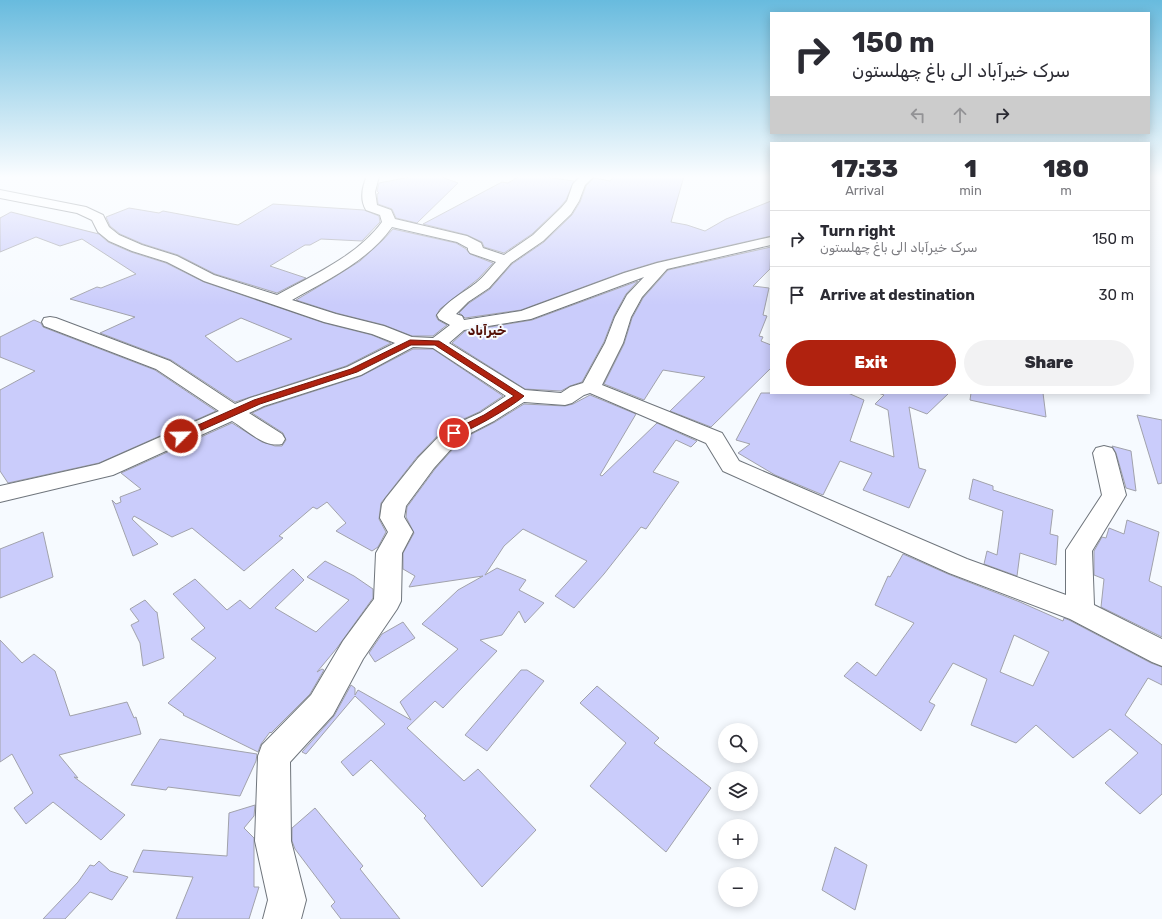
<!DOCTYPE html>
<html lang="en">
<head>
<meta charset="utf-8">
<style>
  :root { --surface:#fff; --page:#f2f2f3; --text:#2b2b33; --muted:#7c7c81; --line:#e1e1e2; --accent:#b0220f }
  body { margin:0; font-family:Rubik,"Noto Naskh Arabic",sans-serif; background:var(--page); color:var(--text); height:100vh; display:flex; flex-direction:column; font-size:15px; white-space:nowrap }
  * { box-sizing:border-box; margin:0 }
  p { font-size:13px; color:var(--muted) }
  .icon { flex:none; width:22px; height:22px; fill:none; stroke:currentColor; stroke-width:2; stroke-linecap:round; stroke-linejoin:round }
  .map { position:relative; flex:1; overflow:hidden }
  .panel { position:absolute; left:770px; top:142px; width:380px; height:252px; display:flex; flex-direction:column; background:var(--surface); border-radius:0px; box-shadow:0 2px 10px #0003 }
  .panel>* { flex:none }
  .banner { position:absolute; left:770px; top:12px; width:380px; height:122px; border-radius:0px; box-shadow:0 2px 10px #0003; background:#fff; color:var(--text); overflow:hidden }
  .controls { position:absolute; left:718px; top:723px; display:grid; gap:8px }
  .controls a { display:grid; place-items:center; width:40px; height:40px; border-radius:50%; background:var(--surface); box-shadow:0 2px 10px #0003; font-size:20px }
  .pin { position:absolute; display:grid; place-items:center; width:34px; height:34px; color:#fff; margin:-17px; border:2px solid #fff; border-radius:50%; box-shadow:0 1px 4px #0007 }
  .me { position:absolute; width:44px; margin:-22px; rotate:67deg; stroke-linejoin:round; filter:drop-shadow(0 0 3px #0008) }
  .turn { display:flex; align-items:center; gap:14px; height:84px; padding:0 16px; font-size:18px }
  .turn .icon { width:52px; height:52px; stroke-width:2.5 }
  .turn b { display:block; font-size:28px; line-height:34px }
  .lanes { display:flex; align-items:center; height:38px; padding:0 16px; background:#0003; justify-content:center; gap:20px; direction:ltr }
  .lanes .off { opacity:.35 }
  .eta { display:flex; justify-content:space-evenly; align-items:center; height:68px; text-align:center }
  .eta b { font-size:24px; font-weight:800; line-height:28px }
  .cta { display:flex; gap:8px; margin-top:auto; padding:8px 16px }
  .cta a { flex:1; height:46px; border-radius:24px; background:var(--accent); color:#fff; font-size:16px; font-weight:800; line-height:46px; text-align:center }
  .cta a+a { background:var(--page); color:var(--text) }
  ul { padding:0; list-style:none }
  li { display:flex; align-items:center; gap:12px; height:56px; padding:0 16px; border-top:1px solid var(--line) }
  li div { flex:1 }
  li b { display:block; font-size:15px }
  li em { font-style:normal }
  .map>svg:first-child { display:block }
  .building { fill:#caccfb; stroke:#a1a2ab; fill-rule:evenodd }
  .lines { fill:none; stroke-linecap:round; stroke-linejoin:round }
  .minor-casing { stroke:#6f757c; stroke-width:2 }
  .minor { fill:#fff; fill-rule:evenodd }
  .route { fill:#b0220f; stroke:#72160a }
  .labels { text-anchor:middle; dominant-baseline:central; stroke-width:4; stroke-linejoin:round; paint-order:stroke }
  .far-quarter-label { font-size:13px; font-weight:bold; fill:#531007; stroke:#f6faff }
</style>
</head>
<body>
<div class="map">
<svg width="1162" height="919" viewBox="0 0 1162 919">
  <rect width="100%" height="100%" fill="#f6faff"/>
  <g class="building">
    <path d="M 415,176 L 439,176 L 458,183 L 417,223 L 396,218 L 392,209 L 378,204 L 377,194 L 379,193 L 377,191 L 379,183 Z"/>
    <path d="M 520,176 L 538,176 L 574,181 L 566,200 L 560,207 L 532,234 L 504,253 L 484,247 L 482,242 L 467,235 L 423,224 L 502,182 L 508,183 Z"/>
    <path d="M 614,176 L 684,176 L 671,222 L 687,225 L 705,231 L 726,219 L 771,201 L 771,236 L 657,262 L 624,272 L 521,310 L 465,318 L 462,315 L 459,313 L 469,303 L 490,289 L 512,264 L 544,242 L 572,215 L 580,202 L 586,186 L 594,178 L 610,181 Z"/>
    <path d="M 273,204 L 364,210 L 379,216 L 380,222 L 362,241 L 321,239 L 310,245 L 305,245 L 270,266 L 306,278 L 277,293 L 215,274 L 178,255 L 143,244 L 120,234 L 110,226 L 106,217 L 129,208 L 159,213 L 163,211 L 238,225 Z"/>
    <path d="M 11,212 L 99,234 L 108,242 L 131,252 L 166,263 L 204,282 L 324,323 L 372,335 L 391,343 L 346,366 L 235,402 L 171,360 L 100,333 L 135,317 L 70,299 L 97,287 L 101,288 L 136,274 L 82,239 L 60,246 L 36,237 L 0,252 L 0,218 ZM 241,318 L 292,339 L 237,362 L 205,336 Z"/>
    <path d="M 393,229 L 456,243 L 466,249 L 470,254 L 493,263 L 478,279 L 440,309 L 436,316 L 438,320 L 447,325 L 433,336 L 412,336 L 384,325 L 336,313 L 296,300 L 333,278 L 360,261 L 383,240 Z"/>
    <path d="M 771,247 L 770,269 L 753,286 L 769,288 L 763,315 L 767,316 L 759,336 L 763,337 L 761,341 L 771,345 L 771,368 L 711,427 L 670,411 L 705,377 L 663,370 L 644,400 L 604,384 L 624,344 L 632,318 L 643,298 L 668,270 Z"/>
    <path d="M 638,281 L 626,294 L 614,316 L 604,342 L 582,382 L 570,386 L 561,391 L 525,389 L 452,343 L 465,331 L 532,320 Z"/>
    <path d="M 34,320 L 41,323 L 43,327 L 155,370 L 216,411 L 99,463 L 8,483 L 0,471 L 0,390 L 35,371 L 0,357 L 0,337 Z"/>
    <path d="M 413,349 L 433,349 L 503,396 L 479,412 L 446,427 L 417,457 L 381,503 L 379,519 L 386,532 L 378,547 L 372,551 L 336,531 L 346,523 L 327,502 L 317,509 L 313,507 L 279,536 L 283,538 L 244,571 L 192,528 L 172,537 L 134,516 L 132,519 L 158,544 L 133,556 L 112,500 L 116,504 L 121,502 L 120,497 L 141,489 L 121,473 L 232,423 L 262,442 L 275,446 L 282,446 L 286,440 L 283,433 L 252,413 L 265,407 L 361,376 Z"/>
    <path d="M 761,393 L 848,393 L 864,400 L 850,441 L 894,457 L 888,410 L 875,404 L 884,395 L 878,393 L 949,393 L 927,414 L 909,407 L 919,468 L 926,470 L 909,508 L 863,490 L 872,473 L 840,461 L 823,495 L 775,475 L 738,453 L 750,444 L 736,440 Z"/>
    <path d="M 971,393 L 1043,393 L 1046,417 L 970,400 Z"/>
    <path d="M 590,395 L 636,414 L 600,475 L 602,476 L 657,423 L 697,441 L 691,447 L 676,440 L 653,472 L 679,482 L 646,529 L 641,527 L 604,574 L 574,608 L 555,596 L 587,561 L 523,529 L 504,546 L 485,575 L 497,568 L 526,580 L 519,590 L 544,603 L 525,623 L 519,611 L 502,635 L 480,640 L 497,651 L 443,708 L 435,701 L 407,728 L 464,781 L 478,769 L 536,830 L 482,887 L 424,818 L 426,816 L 371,760 L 353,776 L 341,762 L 385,724 L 355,696 L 306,754 L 302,752 L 334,716 L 351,685 L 355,688 L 355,695 L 358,690 L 411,720 L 400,702 L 458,649 L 422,624 L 458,590 L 483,576 L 409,587 L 415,576 L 403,569 L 403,553 L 414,533 L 406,517 L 407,507 L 435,469 L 462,439 L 495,422 L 524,404 L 565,406 L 573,404 Z"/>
    <path d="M 1137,415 L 1162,420 L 1162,483 L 1158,484 Z"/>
    <path d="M 1112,446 L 1131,451 L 1136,491 L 1126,488 L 1116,453 Z"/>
    <path d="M 973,479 L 993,486 L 993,490 L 1053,510 L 1050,534 L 1058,536 L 1056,565 L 1020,553 L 1017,576 L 984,564 L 987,551 L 997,555 L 1003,511 L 969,499 Z"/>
    <path d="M 1127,520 L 1159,532 L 1149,581 L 1162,587 L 1162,637 L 1101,607 L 1104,579 L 1094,575 L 1094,551 L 1102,537 L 1106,538 L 1109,528 L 1124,534 Z"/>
    <path d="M 43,532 L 53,577 L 0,598 L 0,549 Z"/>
    <path d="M 903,554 L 948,574 L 1020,602 L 1063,621 L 1064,618 L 1069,620 L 1151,663 L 1162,667 L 1162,685 L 1148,678 L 1125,715 L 1162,745 L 1162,794 L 1140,814 L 1105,783 L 1138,753 L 1110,729 L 1073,758 L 1036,725 L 1016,743 L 971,725 L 987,679 L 953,663 L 929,702 L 935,705 L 921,731 L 844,676 L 857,662 L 876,676 L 914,623 L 875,605 L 888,576 L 890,577 ZM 1014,635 L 1049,652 L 1033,686 L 1000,672 Z"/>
    <path d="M 325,561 L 354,576 L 373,589 L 373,598 L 337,648 L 317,672 L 322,669 L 324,670 L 310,694 L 271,733 L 270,732 L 261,744 L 258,752 L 183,715 L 184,714 L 168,703 L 216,658 L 191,639 L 205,628 L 173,594 L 195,579 L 227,610 L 240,600 L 250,609 L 293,569 L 304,580 L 275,608 L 316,632 L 349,600 L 307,577 Z"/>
    <path d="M 145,600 L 156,612 L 157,612 L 164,658 L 143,666 L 140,643 L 131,625 L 139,621 L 130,609 Z"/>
    <path d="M 403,622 L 415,638 L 375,662 L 369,653 L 382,634 Z"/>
    <path d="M 0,640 L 22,663 L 34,654 L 55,671 L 70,716 L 127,702 L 134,718 L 136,717 L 141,734 L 59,755 L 78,778 L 74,777 L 125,815 L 101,840 L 53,802 L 26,824 L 14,808 L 33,793 L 12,754 L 0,762 Z"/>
    <path d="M 521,670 L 527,670 L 544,681 L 487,751 L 465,735 Z"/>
    <path d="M 597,686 L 659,738 L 654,743 L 711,788 L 666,852 L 590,786 L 626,743 L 580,703 Z"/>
    <path d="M 160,739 L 257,754 L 256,761 L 240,796 L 168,787 L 166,790 L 131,785 Z"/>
    <path d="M 255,805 L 254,816 L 244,828 L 254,838 L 254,887 L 259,887 L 249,919 L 176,919 L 193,877 L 133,872 L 143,850 L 227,856 L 229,813 Z"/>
    <path d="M 315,808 L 363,866 L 360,869 L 400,919 L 341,919 L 331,906 L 335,902 L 295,849 L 292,841 L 292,828 Z"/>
    <path d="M 835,847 L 867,865 L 855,910 L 822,890 Z"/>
    <path d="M 99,861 L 110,871 L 128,877 L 112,900 L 90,892 L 65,919 L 43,919 L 78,882 L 90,865 L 94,866 Z"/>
  </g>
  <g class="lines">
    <defs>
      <path id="minor" d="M 367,176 L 379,176 L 375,192 L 377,205 L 391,210 L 395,219 L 467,236 L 481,243 L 483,248 L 504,255 L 533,235 L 561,208 L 567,201 L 573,184 L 581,176 L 594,176 L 585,185 L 579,201 L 571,214 L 543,241 L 511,263 L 489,288 L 468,302 L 456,314 L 462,316 L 464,320 L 521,311 L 624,273 L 657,263 L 771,237 L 771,245 L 667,269 L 642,297 L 631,317 L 623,343 L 602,385 L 722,433 L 739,461 L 967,559 L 1066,595 L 1066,550 L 1102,495 L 1093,453 L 1096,448 L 1104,446 L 1112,448 L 1115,453 L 1126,495 L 1092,551 L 1094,605 L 1162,639 L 1162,666 L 1152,662 L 1070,619 L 949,573 L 723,471 L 706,443 L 590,393 L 584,395 L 572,403 L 565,405 L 524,402 L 494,421 L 461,438 L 434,468 L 406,506 L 404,517 L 413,532 L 402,553 L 401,601 L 397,609 L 363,659 L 333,715 L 290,762 L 291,841 L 306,900 L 301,919 L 263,919 L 268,900 L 255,841 L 258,756 L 262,745 L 311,695 L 343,641 L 374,599 L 376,553 L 388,532 L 380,518 L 382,504 L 386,498 L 418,458 L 447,428 L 480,413 L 506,396 L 433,348 L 413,347 L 361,375 L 264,406 L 249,413 L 282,434 L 285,439 L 282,444 C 264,448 247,430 232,421 L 113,475 L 0,502 L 0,486 L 99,464 L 219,411 L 156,369 L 44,326 L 42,322 L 44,318 L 50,317 L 56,318 L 170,361 L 235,404 L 250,398 L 347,367 L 395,343 L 372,334 L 324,322 L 204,281 L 167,262 L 132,251 L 109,241 L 98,232 L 92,220 L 77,213 L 0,198 L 0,190 L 86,207 L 103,215 L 109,227 L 119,235 L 142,245 L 177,256 L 214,275 L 277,295 C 313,275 357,256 382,222 L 380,215 L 366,210 C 360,200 362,187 367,176 ZM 392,227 L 457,242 L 468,248 L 468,250 L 470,253 L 496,262 C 490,268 484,277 476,283 C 463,293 447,301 437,315 L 439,319 L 450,325 L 433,338 L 412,337 L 384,326 L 336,314 L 292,300 C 327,280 368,261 392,227 ZM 644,277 L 627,295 L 615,317 L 605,343 L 583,383 L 570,387 L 561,393 L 525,390 L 449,343 L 464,330 L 531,319 Z"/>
    </defs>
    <use href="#minor" class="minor-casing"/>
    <use href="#minor" class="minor"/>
  </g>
  <linearGradient id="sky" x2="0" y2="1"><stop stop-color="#68bbde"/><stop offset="0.58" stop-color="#fbfdff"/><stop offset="1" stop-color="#fbfdff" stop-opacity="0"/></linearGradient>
  <rect width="1162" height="305" fill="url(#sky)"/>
  <path class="route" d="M 410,340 L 439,341 L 524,396 C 516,404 460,438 451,435 L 449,433 L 451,431 L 484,415 L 514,396 L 435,345 L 411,345 L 357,372 L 260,404 L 184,438 L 178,438 L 177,436 L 178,434 L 254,400 L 351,369 Z"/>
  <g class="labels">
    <g class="far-quarter-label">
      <text x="487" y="330">خیرآباد</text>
    </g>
  </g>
</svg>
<div class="controls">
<a><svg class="icon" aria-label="search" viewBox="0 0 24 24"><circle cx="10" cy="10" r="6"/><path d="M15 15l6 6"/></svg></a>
<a><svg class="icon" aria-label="layers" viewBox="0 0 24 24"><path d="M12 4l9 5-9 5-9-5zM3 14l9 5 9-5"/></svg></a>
<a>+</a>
<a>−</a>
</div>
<div class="pin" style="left:454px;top:433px;background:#d93025"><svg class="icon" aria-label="arrive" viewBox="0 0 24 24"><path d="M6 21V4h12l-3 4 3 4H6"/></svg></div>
<svg class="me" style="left:181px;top:436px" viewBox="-20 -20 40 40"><circle r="17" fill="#b0220f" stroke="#fff" stroke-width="3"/><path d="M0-11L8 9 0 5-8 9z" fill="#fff"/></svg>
<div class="banner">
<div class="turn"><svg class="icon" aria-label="right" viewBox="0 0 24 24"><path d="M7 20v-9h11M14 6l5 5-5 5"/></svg><div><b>150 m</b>سرک خیرآباد الی باغ چهلستون</div></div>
<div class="lanes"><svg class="icon off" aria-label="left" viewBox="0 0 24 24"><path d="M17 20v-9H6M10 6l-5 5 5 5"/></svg><svg class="icon off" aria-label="ahead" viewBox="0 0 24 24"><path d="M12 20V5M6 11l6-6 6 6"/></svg><svg class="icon" aria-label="right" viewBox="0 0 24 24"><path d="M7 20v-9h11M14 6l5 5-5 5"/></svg></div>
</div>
<section class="panel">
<div class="eta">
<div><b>17:33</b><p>Arrival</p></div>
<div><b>1</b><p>min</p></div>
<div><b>180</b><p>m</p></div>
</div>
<ul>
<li><svg class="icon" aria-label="right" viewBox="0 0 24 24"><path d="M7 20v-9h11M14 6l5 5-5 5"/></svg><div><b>Turn right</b><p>سرک خیرآباد الی باغ چهلستون</p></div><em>150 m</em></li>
<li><svg class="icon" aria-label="arrive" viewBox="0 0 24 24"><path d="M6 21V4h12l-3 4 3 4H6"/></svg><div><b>Arrive at destination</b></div><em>30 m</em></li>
</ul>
<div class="cta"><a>Exit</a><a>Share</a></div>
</section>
</div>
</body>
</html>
